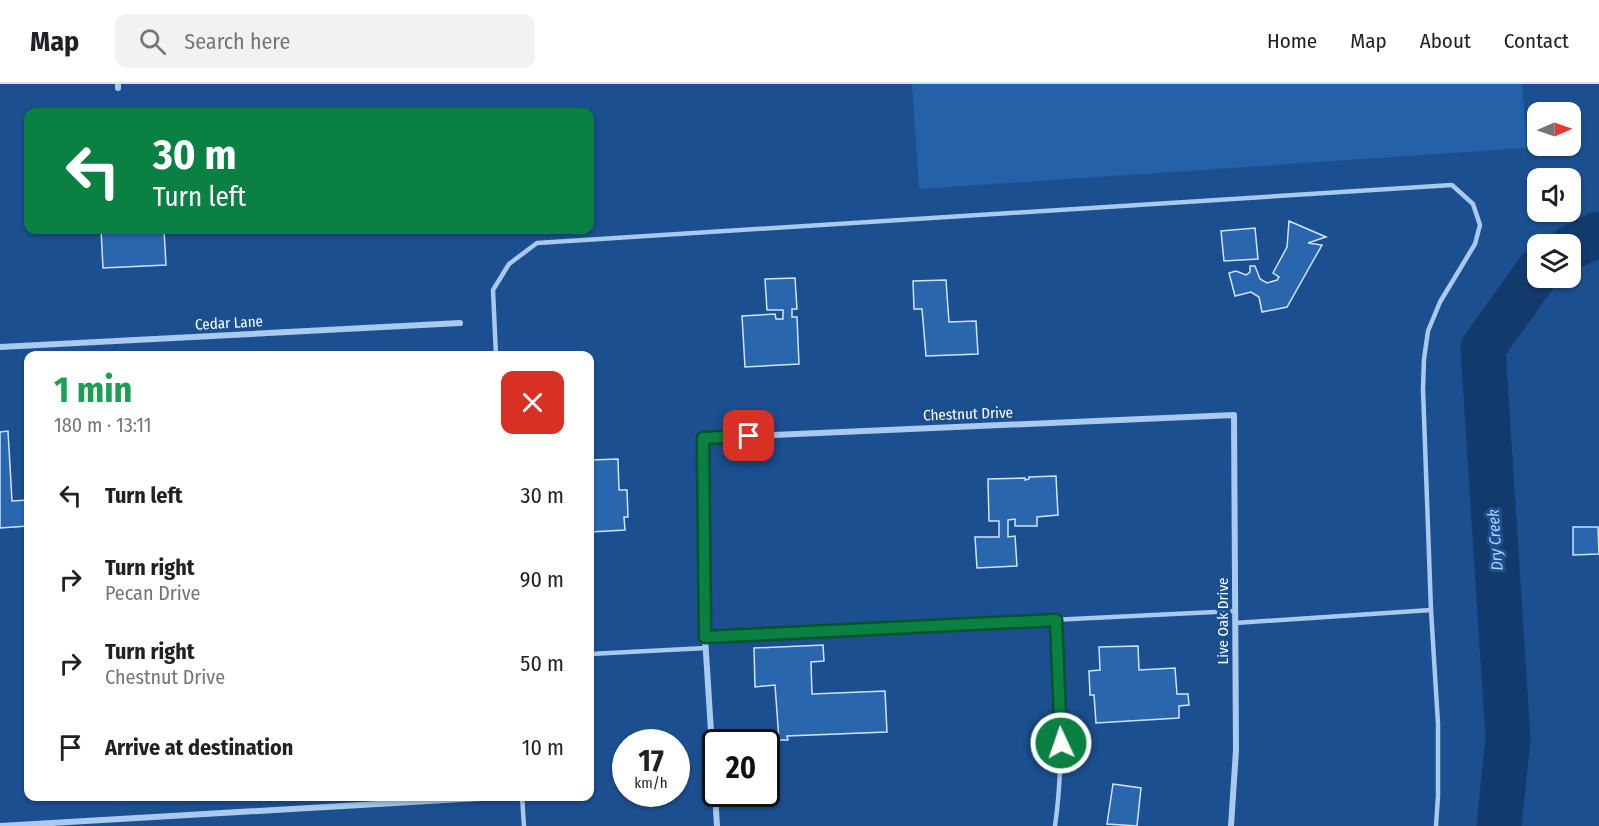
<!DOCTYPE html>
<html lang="en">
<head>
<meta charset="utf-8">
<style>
  :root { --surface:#fff; --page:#f2f2f2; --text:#202124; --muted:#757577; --line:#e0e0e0 }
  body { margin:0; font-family:"Fira Sans Condensed",sans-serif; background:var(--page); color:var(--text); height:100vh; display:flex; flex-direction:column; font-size:22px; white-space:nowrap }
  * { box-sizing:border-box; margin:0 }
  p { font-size:20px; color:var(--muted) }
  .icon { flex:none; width:33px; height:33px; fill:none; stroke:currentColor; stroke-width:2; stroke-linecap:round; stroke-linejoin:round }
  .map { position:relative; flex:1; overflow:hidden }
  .sheet { position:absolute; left:24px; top:267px; width:570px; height:450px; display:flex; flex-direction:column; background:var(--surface); border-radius:12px; box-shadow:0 2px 4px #0004 }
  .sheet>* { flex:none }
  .banner { position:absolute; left:24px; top:24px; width:570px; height:126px; border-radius:12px; box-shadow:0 2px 4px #0004; background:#0b8043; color:#fff; overflow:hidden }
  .needle { width:39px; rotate:88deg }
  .controls { position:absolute; left:1527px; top:18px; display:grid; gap:12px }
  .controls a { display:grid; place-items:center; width:54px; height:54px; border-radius:12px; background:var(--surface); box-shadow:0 2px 4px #0004; font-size:30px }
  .speed { position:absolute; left:612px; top:645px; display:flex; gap:12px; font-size:30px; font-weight:700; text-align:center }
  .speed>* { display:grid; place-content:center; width:78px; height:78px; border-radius:50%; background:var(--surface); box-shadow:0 2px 4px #0004; line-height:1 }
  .speed small { font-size:15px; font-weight:400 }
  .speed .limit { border:3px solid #111; border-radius:9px; background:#fff; color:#111 }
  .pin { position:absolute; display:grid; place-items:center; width:51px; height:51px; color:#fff; margin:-26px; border-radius:12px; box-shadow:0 3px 9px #0006 }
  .me { position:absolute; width:66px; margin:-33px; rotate:357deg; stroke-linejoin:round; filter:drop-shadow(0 0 4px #0008) }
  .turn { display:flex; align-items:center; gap:21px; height:126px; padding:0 30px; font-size:27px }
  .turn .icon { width:78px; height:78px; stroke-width:2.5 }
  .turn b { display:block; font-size:42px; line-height:51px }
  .round { display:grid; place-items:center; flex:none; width:63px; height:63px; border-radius:12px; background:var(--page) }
  .overview { display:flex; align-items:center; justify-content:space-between; height:102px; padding:0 30px }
  h1 { font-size:36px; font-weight:700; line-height:45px; color:#1e9e55 }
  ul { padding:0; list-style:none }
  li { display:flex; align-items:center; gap:18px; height:84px; padding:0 30px }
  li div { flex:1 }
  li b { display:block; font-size:22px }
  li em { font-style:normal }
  header { display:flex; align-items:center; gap:36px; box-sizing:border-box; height:84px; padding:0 30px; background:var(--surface); border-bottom:2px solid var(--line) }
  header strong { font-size:28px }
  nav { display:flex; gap:33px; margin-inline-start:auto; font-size:21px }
  .search { width:420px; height:54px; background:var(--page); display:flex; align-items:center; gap:15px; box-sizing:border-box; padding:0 21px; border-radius:12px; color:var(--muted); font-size:22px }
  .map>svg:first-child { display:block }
  .green { fill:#2461a8 }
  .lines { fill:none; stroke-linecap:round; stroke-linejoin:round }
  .river { stroke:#123a6d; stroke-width:45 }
  .building { fill:#2a66ad; stroke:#cfe3fa; stroke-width:1.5 }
  .lane { stroke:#a9c9ee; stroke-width:4.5 }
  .street { stroke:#a9c9ee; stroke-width:6 }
  .route-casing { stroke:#07532c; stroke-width:15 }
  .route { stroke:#0b8043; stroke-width:10 }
  .labels { text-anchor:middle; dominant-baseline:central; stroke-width:6; stroke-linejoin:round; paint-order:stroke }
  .street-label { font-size:15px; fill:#fff; stroke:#1b4f8f }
  .water-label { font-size:16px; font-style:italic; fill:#b5d3f5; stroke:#1b4f8f }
</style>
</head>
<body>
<header>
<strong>Map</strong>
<div class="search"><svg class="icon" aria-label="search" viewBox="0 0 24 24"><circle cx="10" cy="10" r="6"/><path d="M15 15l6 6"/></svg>Search here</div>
<nav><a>Home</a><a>Map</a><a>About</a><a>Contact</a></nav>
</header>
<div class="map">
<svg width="1599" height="742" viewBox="0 0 1599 742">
  <rect width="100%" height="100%" fill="#1b4f8f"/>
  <path class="green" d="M 912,0 L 1522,0 L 1527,64 L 919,105 Z"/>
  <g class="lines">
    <g class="river">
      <path d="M 1570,164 L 1599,150"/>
      <path d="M 1499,742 L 1508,655 L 1483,264 L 1538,187"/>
    </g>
  </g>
  <g class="building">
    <path d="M 1289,137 L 1326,153 L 1308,159 L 1322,161 L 1287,223 L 1262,228 L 1259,213 L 1251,208 L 1235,212 L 1229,189 L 1236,187 L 1246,191 L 1250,188 L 1250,182 L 1255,182 L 1260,195 L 1267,199 L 1277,196 L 1279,193 L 1273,189 L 1287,163 Z"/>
    <path d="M 1255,144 L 1258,175 L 1224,177 L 1221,147 Z"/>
    <path d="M 101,146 L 164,146 L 166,181 L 103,184 Z"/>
    <path d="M 795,194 L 797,225 L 792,225 L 792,233 L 797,233 L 799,280 L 745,283 L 742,232 L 775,230 L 776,235 L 783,235 L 783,226 L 767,226 L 765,195 Z"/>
    <path d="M 946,196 L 949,238 L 976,237 L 978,270 L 926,272 L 922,225 L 914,225 L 913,197 Z"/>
    <path d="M 8,347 L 12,417 L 28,416 L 28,442 L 0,444 L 0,348 Z"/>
    <path d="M 618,375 L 619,406 L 627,406 L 628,433 L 624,433 L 625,446 L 590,448 L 590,376 Z"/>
    <path d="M 1056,392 L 1058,431 L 1037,433 L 1037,442 L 1015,442 L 1015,435 L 1008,436 L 1008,453 L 1015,452 L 1017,482 L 977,484 L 975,453 L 999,453 L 999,437 L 989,437 L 988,395 L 1025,394 L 1025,396 L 1029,395 L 1029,393 Z"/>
    <path d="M 1573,443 L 1598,443 L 1599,470 L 1573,471 Z"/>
    <path d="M 823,561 L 824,577 L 811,578 L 812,610 L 885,607 L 887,648 L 787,652 L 788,656 L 779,656 L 775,601 L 755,603 L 754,564 Z"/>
    <path d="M 1138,562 L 1139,586 L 1175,584 L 1177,610 L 1188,610 L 1189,621 L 1179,622 L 1179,634 L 1096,639 L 1094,611 L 1090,611 L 1089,587 L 1100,586 L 1099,563 Z"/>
    <path d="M 1113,700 L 1141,704 L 1137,742 L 1107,740 Z"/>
  </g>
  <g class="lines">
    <g class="lane">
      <path d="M 496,272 L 493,206 L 509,180 L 537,159 L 1452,101 L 1473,120 L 1480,141 L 1475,160 L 1440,218 L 1428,247 L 1424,275 L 1423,305 L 1431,526 L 1438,640 L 1438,712 L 1436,742"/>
      <path d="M 1235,539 L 1431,526"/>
      <path d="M 705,553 L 1235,527"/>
      <path d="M 590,570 L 706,564"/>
      <path d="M 522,712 L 524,742"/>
      <path d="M 1055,742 C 1065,673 1059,604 1056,535"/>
    </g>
    <g class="street">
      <path d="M 118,0 L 118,4"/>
      <path d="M 0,263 L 460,239"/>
      <path d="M 0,742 L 480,714"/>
      <path d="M 717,742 L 705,553 L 703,354 L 1234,331 L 1236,666 L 1231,742"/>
    </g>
  </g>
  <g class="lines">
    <defs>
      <path id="route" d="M 749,352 L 703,354 L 705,553 L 1056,536 L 1061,659"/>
    </defs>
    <use href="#route" class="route-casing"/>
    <use href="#route" class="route"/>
  </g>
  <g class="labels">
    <g class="street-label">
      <text transform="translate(229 239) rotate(-3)">Cedar Lane</text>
      <text transform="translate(968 330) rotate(-2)">Chestnut Drive</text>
      <text transform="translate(1223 537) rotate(-90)">Live Oak Drive</text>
    </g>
    <g class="water-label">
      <text transform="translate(1495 456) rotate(-94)">Dry Creek</text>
    </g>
  </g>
</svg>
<div class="controls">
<a><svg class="needle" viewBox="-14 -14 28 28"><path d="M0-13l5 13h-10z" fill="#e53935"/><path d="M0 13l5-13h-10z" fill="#757577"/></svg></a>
<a><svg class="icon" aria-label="sound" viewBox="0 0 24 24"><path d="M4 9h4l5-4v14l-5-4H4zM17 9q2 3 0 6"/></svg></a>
<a><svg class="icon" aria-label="layers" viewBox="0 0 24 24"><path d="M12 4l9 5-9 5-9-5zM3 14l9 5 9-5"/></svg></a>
</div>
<div class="speed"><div>17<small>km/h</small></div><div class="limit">20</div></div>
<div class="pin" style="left:749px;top:352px;background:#d93025"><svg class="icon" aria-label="arrive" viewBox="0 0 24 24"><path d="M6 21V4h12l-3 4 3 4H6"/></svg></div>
<svg class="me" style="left:1061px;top:659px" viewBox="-20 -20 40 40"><circle r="17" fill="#0b8043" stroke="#fff" stroke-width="3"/><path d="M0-11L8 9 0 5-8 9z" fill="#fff"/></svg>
<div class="banner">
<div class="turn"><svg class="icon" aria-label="left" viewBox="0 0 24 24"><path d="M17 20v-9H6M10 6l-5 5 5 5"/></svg><div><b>30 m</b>Turn left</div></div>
</div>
<section class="sheet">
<div class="overview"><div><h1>1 min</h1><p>180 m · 13:11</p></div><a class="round" style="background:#d93025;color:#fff"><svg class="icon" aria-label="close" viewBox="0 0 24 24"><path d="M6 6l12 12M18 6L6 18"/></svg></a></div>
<ul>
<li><svg class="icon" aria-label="left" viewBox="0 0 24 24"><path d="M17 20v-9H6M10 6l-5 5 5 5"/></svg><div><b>Turn left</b></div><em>30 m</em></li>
<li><svg class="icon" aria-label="right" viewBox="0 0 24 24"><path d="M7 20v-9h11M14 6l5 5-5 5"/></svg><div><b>Turn right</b><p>Pecan Drive</p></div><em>90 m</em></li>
<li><svg class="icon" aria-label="right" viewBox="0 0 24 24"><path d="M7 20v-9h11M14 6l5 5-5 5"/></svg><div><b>Turn right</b><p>Chestnut Drive</p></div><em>50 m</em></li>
<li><svg class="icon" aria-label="arrive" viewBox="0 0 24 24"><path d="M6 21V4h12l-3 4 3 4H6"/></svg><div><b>Arrive at destination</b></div><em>10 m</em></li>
</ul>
</section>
</div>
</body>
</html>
